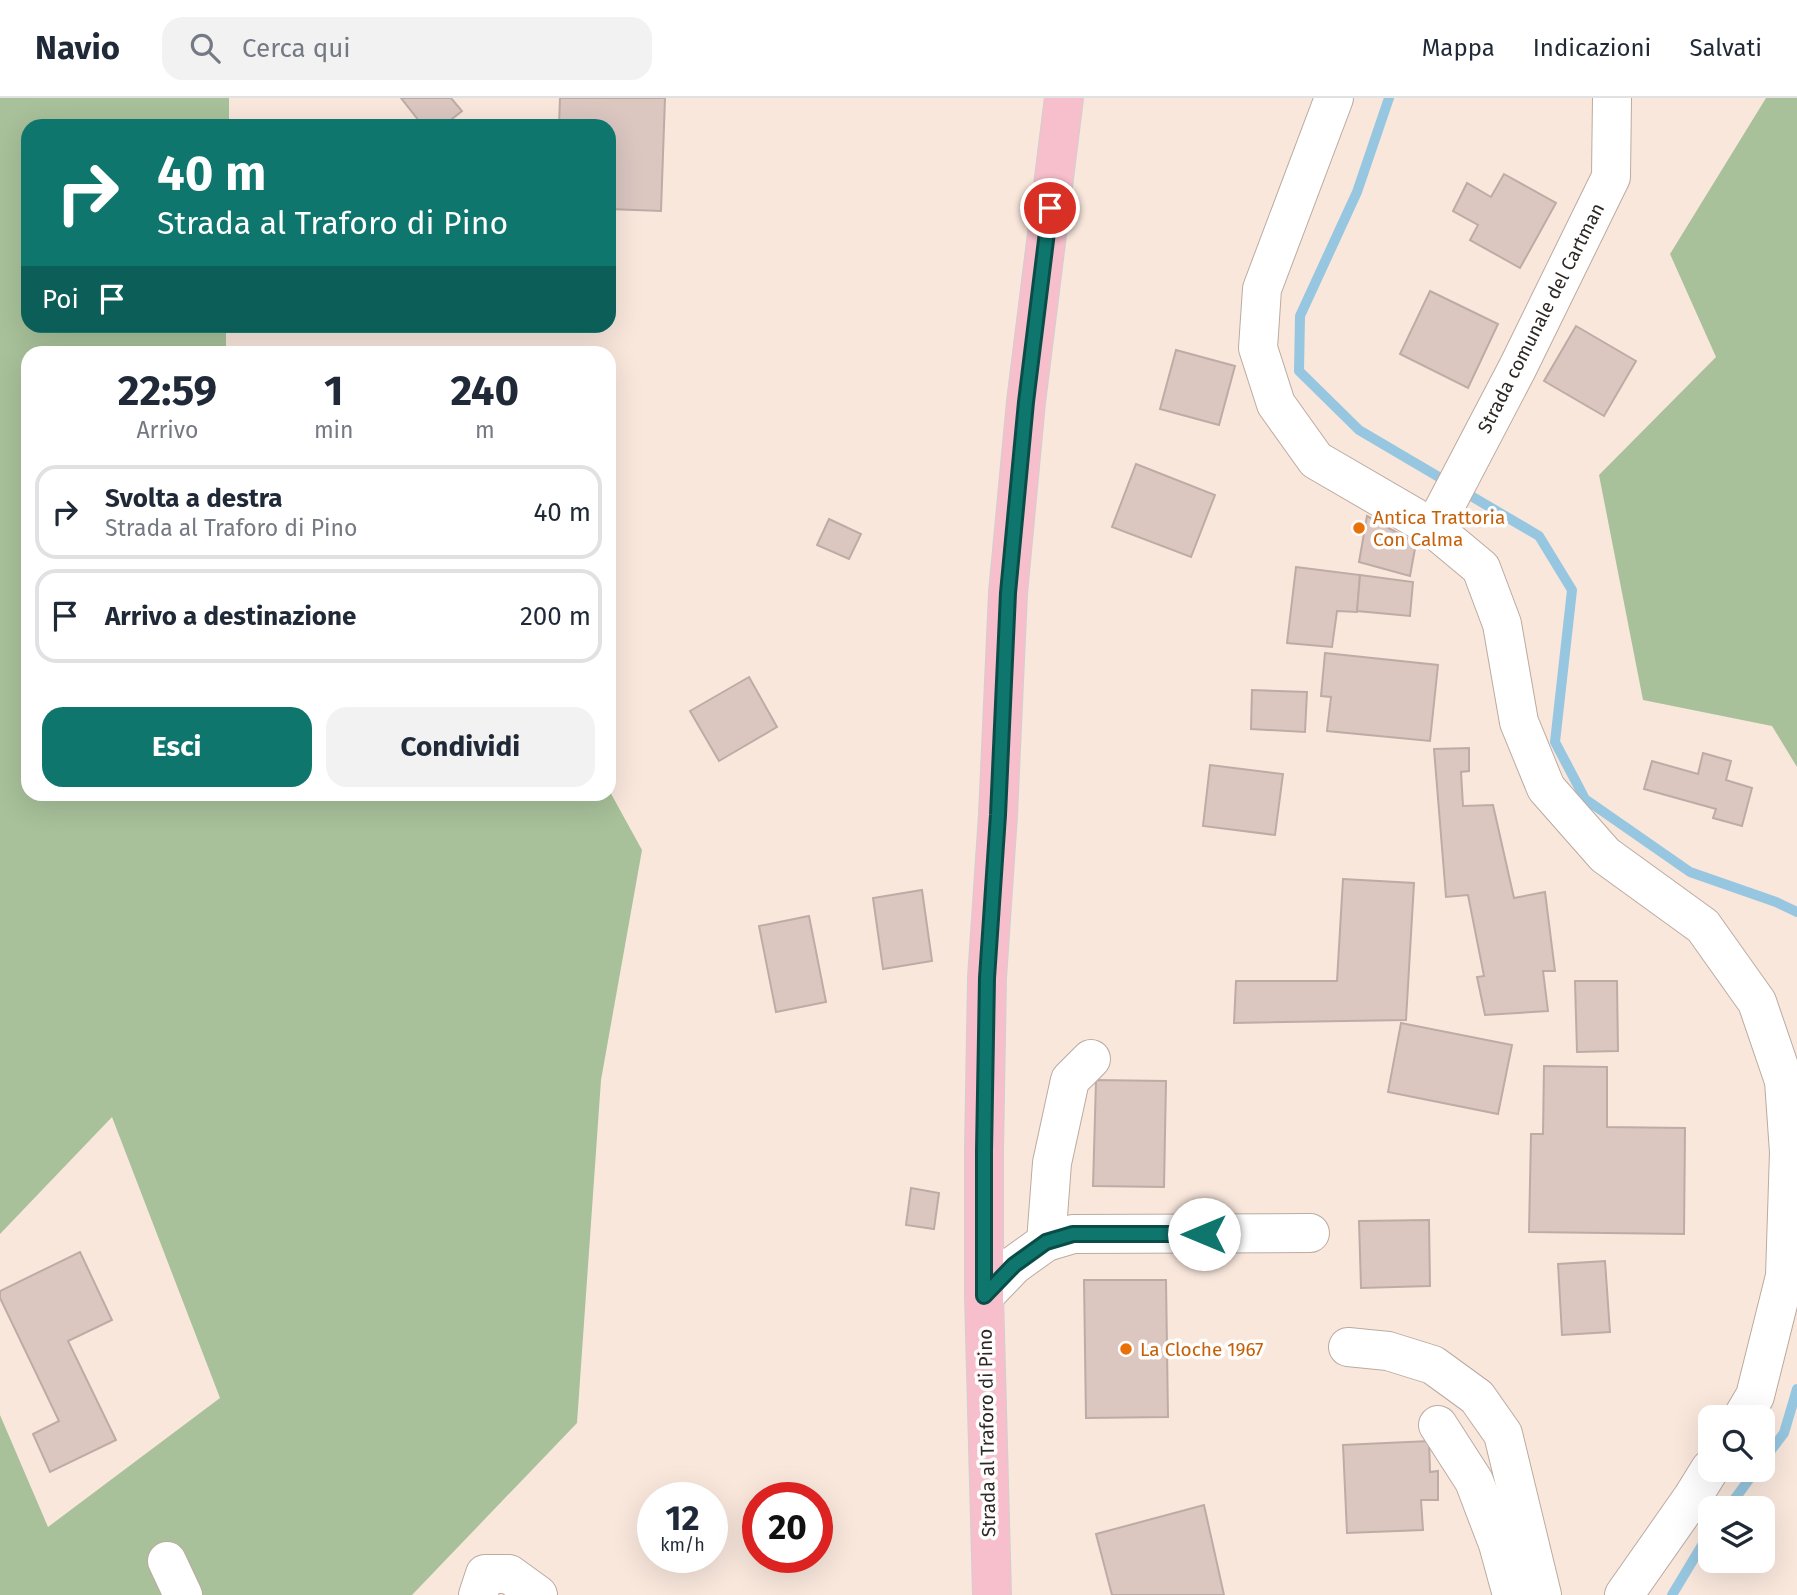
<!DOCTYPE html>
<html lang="it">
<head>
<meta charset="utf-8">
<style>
  :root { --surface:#fff; --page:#f2f2f3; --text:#1f2937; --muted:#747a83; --line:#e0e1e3; --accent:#0f766e }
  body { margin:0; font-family:"Fira Sans",sans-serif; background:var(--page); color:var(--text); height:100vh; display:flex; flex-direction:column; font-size:26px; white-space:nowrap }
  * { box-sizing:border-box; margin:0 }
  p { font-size:23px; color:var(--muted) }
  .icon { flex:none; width:38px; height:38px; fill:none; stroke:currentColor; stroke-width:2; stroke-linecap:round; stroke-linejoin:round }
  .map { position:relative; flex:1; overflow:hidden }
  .panel { position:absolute; left:21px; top:248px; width:595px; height:455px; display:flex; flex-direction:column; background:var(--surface); border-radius:21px; box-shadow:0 7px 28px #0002 }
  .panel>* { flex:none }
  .banner { position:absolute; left:21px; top:21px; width:595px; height:214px; border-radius:21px; box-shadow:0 7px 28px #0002; background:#0f766e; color:#fff; overflow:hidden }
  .controls { position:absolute; left:1698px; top:1307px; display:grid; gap:14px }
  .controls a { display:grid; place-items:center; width:77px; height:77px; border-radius:14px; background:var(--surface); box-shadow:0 7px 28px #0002; font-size:35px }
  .speed { position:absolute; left:637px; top:1384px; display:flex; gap:14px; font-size:35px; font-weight:700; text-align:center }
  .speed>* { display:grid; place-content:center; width:91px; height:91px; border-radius:50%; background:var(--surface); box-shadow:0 7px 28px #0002; line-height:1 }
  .speed small { font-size:18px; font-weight:400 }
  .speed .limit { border:10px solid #d22; background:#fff; color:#111 }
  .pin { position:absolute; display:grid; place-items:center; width:60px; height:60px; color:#fff; margin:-30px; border:4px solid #fff; border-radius:50%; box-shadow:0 2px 7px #0007 }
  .me { position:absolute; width:77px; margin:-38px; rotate:270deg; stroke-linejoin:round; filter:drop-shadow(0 0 5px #0008) }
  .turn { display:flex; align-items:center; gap:24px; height:147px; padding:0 21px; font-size:32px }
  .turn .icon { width:91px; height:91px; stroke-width:2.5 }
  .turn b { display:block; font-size:49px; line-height:60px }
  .then { display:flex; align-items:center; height:66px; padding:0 21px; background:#0003; gap:14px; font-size:26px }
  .eta { display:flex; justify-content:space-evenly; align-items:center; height:119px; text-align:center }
  .eta b { font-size:42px; font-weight:700; line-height:49px }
  .cta { display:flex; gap:14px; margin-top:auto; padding:14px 21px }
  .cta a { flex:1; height:80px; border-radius:21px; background:var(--accent); color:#fff; font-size:28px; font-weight:700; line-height:80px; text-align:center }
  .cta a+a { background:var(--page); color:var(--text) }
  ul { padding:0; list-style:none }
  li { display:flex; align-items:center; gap:21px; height:94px; margin:0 14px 10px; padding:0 7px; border:4px solid var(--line); border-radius:21px }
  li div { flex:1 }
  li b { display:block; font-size:26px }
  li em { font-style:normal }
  header { display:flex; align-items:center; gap:42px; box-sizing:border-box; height:98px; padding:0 35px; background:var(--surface); border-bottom:2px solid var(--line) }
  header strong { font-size:33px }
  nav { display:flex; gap:38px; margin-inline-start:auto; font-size:24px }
  .search { width:490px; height:63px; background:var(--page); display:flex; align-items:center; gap:18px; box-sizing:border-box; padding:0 24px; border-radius:21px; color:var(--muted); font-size:26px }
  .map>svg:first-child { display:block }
  .forest { fill:#a8c19a }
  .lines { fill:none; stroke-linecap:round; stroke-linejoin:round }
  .stream { stroke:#97c7e0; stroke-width:10 }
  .building { fill:#dbc6c0; stroke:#bfaba6; stroke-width:2 }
  .minor-casing { stroke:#bbaba0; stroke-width:40 }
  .major-casing { stroke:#d1cfcf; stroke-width:40 }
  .minor { stroke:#fff; stroke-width:38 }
  .major { stroke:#f7bfcb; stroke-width:38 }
  .route-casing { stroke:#0a4d48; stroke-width:18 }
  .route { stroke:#0f766e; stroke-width:12 }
  .food-dot { fill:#e8710a; stroke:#fff; stroke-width:2.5 }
  .labels { text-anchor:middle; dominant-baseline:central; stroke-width:7; stroke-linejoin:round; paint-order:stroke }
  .street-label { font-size:19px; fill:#2e2723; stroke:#fff }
  .food-label { font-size:19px; fill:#c56008; stroke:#fff; text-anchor:start }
</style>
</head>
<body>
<header>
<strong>Navio</strong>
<div class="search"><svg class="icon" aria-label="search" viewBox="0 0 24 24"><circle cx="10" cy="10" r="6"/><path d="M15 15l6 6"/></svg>Cerca qui</div>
<nav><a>Mappa</a><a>Indicazioni</a><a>Salvati</a></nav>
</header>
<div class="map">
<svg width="1797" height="1497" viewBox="0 0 1797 1497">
  <rect width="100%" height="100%" fill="#f9e7dc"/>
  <g class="forest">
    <path d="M 0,0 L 229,0 L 229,28 L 28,28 L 28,228 L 226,228 L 226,255 L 28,256 L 28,696 L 609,696 L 609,692 L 642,752 L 601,982 L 577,1325 L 412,1497 L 0,1497 L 0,1317 L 48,1429 L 220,1300 L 112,1019 L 0,1136 Z"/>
    <path d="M 1766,0 L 1797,0 L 1797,669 L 1772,628 L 1643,602 L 1599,377 L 1716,259 L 1670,156 Z"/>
  </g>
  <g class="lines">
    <g class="stream">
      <path d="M 1389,0 L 1357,94 L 1300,218 L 1299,273 L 1359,332 L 1539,438 L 1572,492 L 1555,644 L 1585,701 L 1690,774 L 1776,804 L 1797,814"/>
      <path d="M 1762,1364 L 1784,1335 L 1797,1291"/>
      <path d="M 1728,1410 L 1756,1372"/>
      <path d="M 1672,1497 L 1710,1434"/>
    </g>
  </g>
  <g class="building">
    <path d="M 401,0 L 451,0 L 462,13 L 443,28 L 423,28 Z"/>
    <path d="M 560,0 L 665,0 L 661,113 L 609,111 L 609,28 L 559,28 Z"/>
    <path d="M 1504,76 L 1556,105 L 1520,170 L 1470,142 L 1478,127 L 1453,113 L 1467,85 L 1491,99 Z"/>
    <path d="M 1430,193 L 1498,226 L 1468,290 L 1400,256 Z"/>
    <path d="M 1576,228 L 1636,263 L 1604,318 L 1544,283 Z"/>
    <path d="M 1176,252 L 1235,268 L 1219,327 L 1160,311 Z"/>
    <path d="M 1136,366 L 1215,397 L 1191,459 L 1112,429 Z"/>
    <path d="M 1367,418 L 1416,445 L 1410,478 L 1359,464 Z"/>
    <path d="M 829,421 L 861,436 L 849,461 L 817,447 Z"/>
    <path d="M 1296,469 L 1360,477 L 1357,514 L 1337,513 L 1332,549 L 1287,545 Z"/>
    <path d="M 1360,477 L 1413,484 L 1410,518 L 1357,513 Z"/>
    <path d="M 1325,555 L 1438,567 L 1430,643 L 1327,633 L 1331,599 L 1321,598 Z"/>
    <path d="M 749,579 L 777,629 L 719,663 L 690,613 Z"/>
    <path d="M 1252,592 L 1307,594 L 1305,634 L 1251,631 Z"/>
    <path d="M 1469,650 L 1469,673 L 1461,674 L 1463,708 L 1493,707 L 1514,800 L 1545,794 L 1555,873 L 1543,873 L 1548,913 L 1485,917 L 1477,879 L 1484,878 L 1468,797 L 1446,799 L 1434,651 Z"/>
    <path d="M 1703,655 L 1731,663 L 1726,682 L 1752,690 L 1742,728 L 1713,720 L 1716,711 L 1644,691 L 1652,663 L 1698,676 Z"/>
    <path d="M 1210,667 L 1283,676 L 1275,737 L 1203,728 Z"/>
    <path d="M 1343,781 L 1414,785 L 1406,922 L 1234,925 L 1236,883 L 1337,883 Z"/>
    <path d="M 922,792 L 932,863 L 883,871 L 873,800 Z"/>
    <path d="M 809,818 L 826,904 L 776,914 L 759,828 Z"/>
    <path d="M 1575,883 L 1617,883 L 1618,953 L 1577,954 Z"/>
    <path d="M 1401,925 L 1512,947 L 1498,1016 L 1388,994 Z"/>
    <path d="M 1544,968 L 1607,969 L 1607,1029 L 1685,1030 L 1684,1136 L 1529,1134 L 1531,1036 L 1543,1036 Z"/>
    <path d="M 1096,982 L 1166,983 L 1164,1089 L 1093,1088 Z"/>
    <path d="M 911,1090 L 939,1095 L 934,1131 L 906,1127 Z"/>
    <path d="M 1429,1122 L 1430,1188 L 1361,1190 L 1359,1123 Z"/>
    <path d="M 80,1154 L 112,1222 L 68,1243 L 116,1342 L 50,1374 L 33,1336 L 59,1323 L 0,1200 L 0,1193 Z"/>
    <path d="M 1605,1163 L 1610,1234 L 1562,1237 L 1558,1166 Z"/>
    <path d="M 1084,1182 L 1166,1182 L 1168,1319 L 1086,1320 Z"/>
    <path d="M 1429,1343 L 1430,1374 L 1438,1373 L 1438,1402 L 1421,1402 L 1423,1432 L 1347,1435 L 1343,1347 Z"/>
    <path d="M 1204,1407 L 1224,1497 L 1112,1497 L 1096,1436 Z"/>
  </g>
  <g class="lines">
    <defs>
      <g id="minor">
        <path d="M 1334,0 L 1262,191 L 1258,250 L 1276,306 L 1316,362 L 1433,430 L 1481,470 L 1502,526 L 1519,624 L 1546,690 L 1605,757 L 1703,828 L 1757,904 L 1784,983 L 1789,1054 L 1785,1178 L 1755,1298 L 1742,1320"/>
        <path d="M 1433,430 L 1439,420 L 1518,269 L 1611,79 L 1612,0"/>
        <path d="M 1046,1144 L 1052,1065 L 1070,982 L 1091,961"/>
        <path d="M 984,1198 L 1014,1167 L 1046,1144 L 1073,1136 L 1310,1135"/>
        <path d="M 1348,1249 L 1388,1253 L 1433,1267 L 1477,1299 L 1503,1336 L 1542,1497"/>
        <path d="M 1438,1327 L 1474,1383 L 1498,1446 L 1512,1497"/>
        <path d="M 167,1463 L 183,1497"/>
        <path d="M 478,1497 L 485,1476 L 509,1476 L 538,1497"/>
        <path d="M 1624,1497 L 1692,1400 L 1710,1371"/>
      </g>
      <path id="major" d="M 992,1497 L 984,1198 L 984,1053 L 987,880 L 998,717 L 1008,495 L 1026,304 L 1064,0"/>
    </defs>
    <use href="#minor" class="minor-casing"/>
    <use href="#major" class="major-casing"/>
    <use href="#minor" class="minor"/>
    <use href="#major" class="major"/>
  </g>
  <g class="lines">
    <defs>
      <path id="route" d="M 1050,110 L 1026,304 L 1008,495 L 998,717 L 987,880 L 984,1053 L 984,1198 L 1014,1167 L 1046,1144 L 1073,1136 L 1204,1136"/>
    </defs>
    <use href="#route" class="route-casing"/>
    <use href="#route" class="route"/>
  </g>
  <g class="food-dot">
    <circle cx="1359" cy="430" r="7"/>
    <circle cx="1126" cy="1251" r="7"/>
  </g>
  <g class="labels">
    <g class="street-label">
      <text transform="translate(1541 220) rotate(-63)">Strada comunale del Cartman</text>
      <text transform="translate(987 1335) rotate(-91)">Strada al Traforo di Pino</text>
    </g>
    <g class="food-label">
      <text x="1373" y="419">Antica Trattoria<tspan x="1373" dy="22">Con Calma</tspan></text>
      <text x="1140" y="1251">La Cloche 1967</text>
    </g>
  </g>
</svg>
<div class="controls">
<a><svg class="icon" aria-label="search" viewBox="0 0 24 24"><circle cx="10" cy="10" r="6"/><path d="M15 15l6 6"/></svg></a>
<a><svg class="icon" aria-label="layers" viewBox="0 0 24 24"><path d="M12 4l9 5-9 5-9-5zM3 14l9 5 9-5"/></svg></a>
</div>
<div class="speed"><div>12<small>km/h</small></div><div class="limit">20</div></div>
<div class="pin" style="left:1050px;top:110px;background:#d93025"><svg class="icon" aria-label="arrive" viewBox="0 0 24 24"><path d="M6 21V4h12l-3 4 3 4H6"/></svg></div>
<svg class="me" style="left:1204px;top:1136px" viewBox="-20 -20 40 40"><circle r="19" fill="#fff"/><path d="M0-13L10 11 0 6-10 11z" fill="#0f766e"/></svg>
<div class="banner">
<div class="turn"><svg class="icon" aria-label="right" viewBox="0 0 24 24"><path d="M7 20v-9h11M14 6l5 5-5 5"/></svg><div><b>40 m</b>Strada al Traforo di Pino</div></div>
<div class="then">Poi<svg class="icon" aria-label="arrive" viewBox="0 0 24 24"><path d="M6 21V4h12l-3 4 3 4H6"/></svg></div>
</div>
<section class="panel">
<div class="eta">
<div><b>22:59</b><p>Arrivo</p></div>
<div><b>1</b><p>min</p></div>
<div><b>240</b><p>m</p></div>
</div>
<ul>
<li><svg class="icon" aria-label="right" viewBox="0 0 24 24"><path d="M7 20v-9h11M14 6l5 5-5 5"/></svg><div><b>Svolta a destra</b><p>Strada al Traforo di Pino</p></div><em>40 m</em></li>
<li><svg class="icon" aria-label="arrive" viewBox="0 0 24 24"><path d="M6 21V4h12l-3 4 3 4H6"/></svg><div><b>Arrivo a destinazione</b></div><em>200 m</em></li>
</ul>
<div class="cta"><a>Esci</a><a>Condividi</a></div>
</section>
</div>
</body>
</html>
